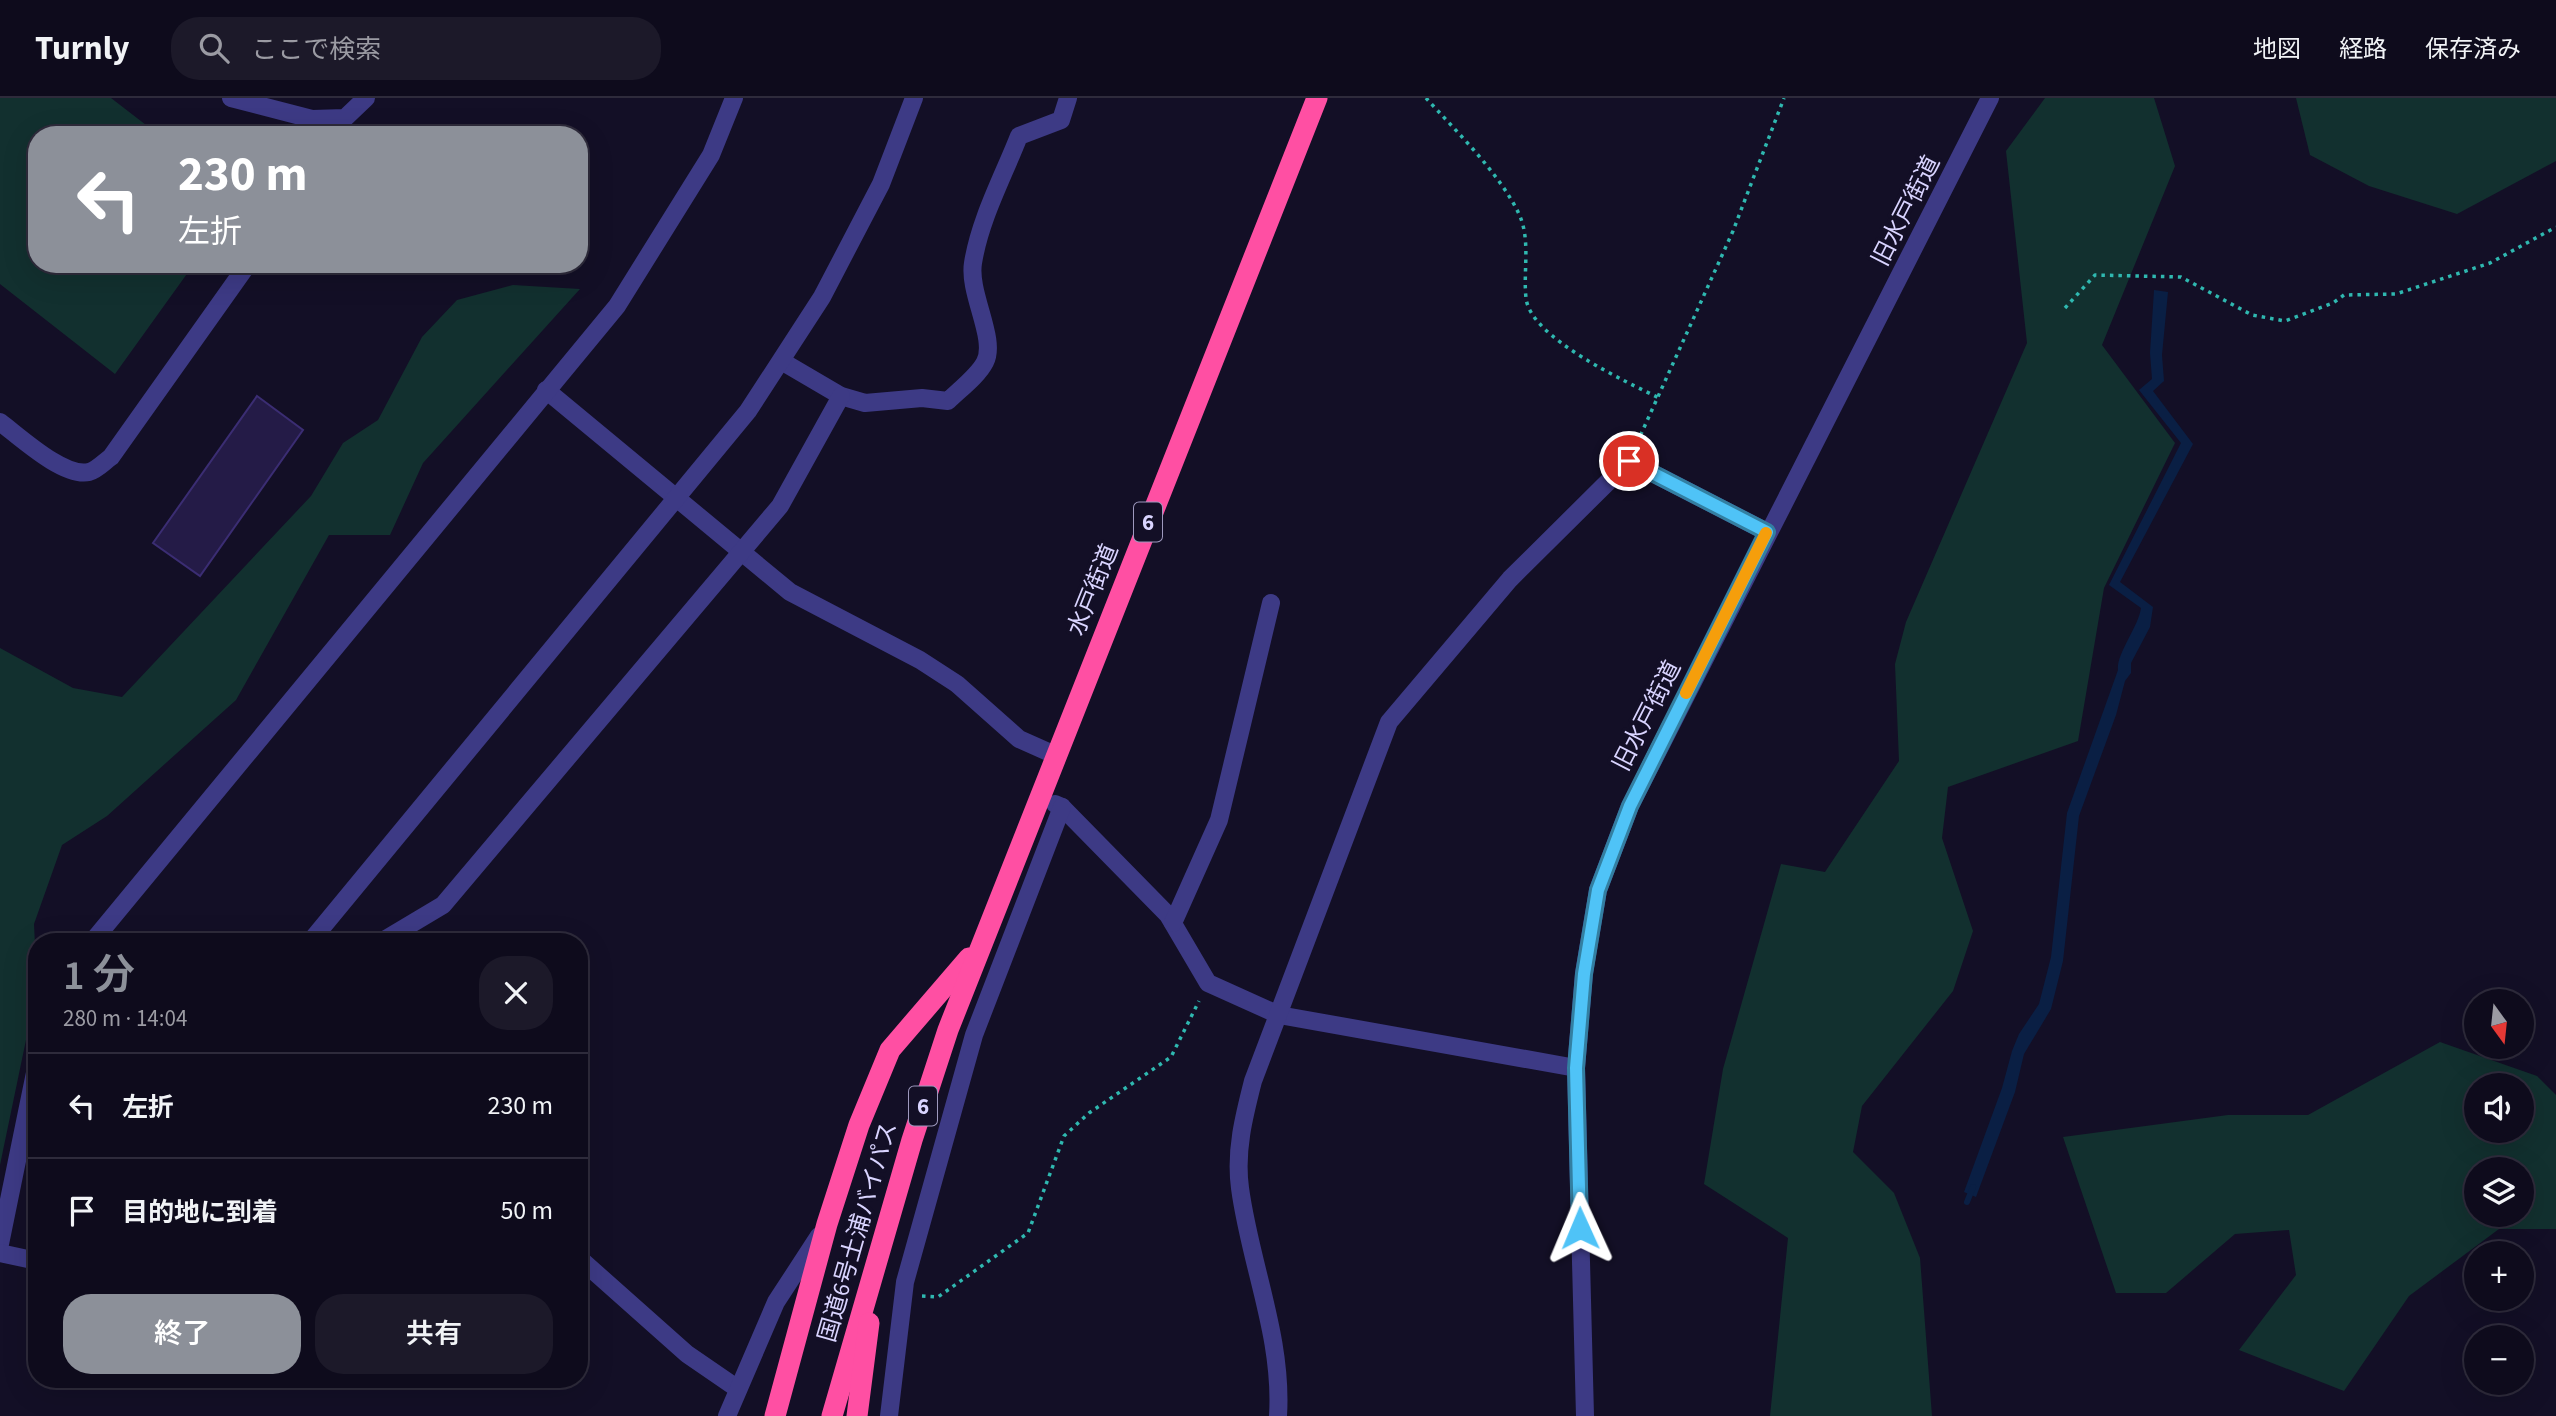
<!DOCTYPE html>
<html lang="ja">
<head>
<meta charset="utf-8">
<style>
  :root { --surface:#0e0b1c; --page:#1c1929; --text:#f1f3f6; --muted:#9b9ba3; --line:#2e2b3b; --accent:#8c9099 }
  body { margin:0; font-family:"Source Sans 3","Noto Sans JP",sans-serif; background:var(--page); color:var(--text); height:100vh; display:flex; flex-direction:column; font-size:26px; white-space:nowrap }
  * { box-sizing:border-box; margin:0 }
  p { font-size:23px; color:var(--muted) }
  .icon { flex:none; width:38px; height:38px; fill:none; stroke:currentColor; stroke-width:2; stroke-linecap:round; stroke-linejoin:round }
  .map { position:relative; flex:1; overflow:hidden }
  .sheet { position:absolute; left:28px; top:835px; width:560px; height:455px; display:flex; flex-direction:column; background:var(--surface); border-radius:28px; box-shadow:0 7px 28px #0002,0 0 0 2px var(--line) }
  .sheet>* { flex:none }
  .banner { position:absolute; left:28px; top:28px; width:560px; height:147px; border-radius:28px; box-shadow:0 7px 28px #0002,0 0 0 2px var(--line); background:#8c9099; color:#fff; overflow:hidden }
  .needle { width:46px; rotate:165deg }
  .controls { position:absolute; left:2464px; top:891px; display:grid; gap:14px }
  .controls a { display:grid; place-items:center; width:70px; height:70px; border-radius:50%; background:var(--surface); box-shadow:0 7px 28px #0002,0 0 0 2px var(--line); font-size:35px }
  .pin { position:absolute; display:grid; place-items:center; width:60px; height:60px; color:#fff; margin:-30px; border:4px solid #fff; border-radius:50%; box-shadow:0 2px 7px #0007 }
  .me { position:absolute; width:77px; margin:-38px; rotate:359deg; stroke-linejoin:round; filter:drop-shadow(0 0 5px #0008) }
  .turn { display:flex; align-items:center; gap:24px; height:147px; padding:0 35px; font-size:32px }
  .turn .icon { width:91px; height:91px; stroke-width:2.5 }
  .turn b { display:block; font-size:49px; line-height:60px }
  .round { display:grid; place-items:center; flex:none; width:74px; height:74px; border-radius:28px; background:var(--page) }
  .headline { display:flex; align-items:center; justify-content:space-between; height:119px; padding:0 35px }
  h1 { font-size:42px; font-weight:600; line-height:52px; color:var(--accent) }
  .cta { display:flex; gap:14px; margin-top:auto; padding:14px 35px }
  .cta a { flex:1; height:80px; border-radius:28px; background:var(--accent); color:#fff; font-size:28px; font-weight:600; line-height:80px; text-align:center }
  .cta a+a { background:var(--page); color:var(--text) }
  ul { padding:0; list-style:none }
  li { display:flex; align-items:center; gap:21px; height:105px; padding:0 35px; border-top:2px solid var(--line) }
  li div { flex:1 }
  li b { display:block; font-size:26px }
  li em { font-style:normal }
  header { display:flex; align-items:center; gap:42px; box-sizing:border-box; height:98px; padding:0 35px; background:var(--surface); border-bottom:2px solid var(--line) }
  header strong { font-size:33px }
  nav { display:flex; gap:38px; margin-inline-start:auto; font-size:24px }
  .search { width:490px; height:63px; background:var(--page); display:flex; align-items:center; gap:18px; box-sizing:border-box; padding:0 24px; border-radius:28px; color:var(--muted); font-size:26px }
  .map>svg:first-child { display:block }
  .green { fill:#12302f; fill-rule:evenodd }
  .water { fill:#0a1f44 }
  .lines { fill:none; stroke-linecap:round; stroke-linejoin:round }
  .stream { stroke:#0a1f44; stroke-width:6 }
  .building { fill:#241b47; stroke:#3b2d73; stroke-width:2 }
  .path { stroke:#2fb8b0; stroke-width:3.5; stroke-dasharray:3.5 5; stroke-linecap:butt }
  .minor { stroke:#3d3a85; stroke-width:18 }
  .highway { stroke:#ff4fa3; stroke-width:21 }
  .route-casing { stroke:#337fa1; stroke-width:18 }
  .route { stroke:#4fc3f7; stroke-width:12 }
  .slow { stroke:#f59e0b; stroke-width:12 }
  .labels { text-anchor:middle; dominant-baseline:central; stroke-width:7; stroke-linejoin:round; paint-order:stroke }
  .shield { fill:#130f26; stroke:#9e99be; stroke-width:2 }
  .shield-label { font-size:23px; font-weight:bold; fill:#d9d4ff }
  .street-label { font-size:24px; fill:#d9d4ff; stroke:#130f26 }
</style>
</head>
<body>
<header>
<strong>Turnly</strong>
<div class="search"><svg class="icon" aria-label="search" viewBox="0 0 24 24"><circle cx="10" cy="10" r="6"/><path d="M15 15l6 6"/></svg>ここで検索</div>
<nav><a>地図</a><a>経路</a><a>保存済み</a></nav>
</header>
<div class="map">
<svg width="2556" height="1318" viewBox="0 0 2556 1318">
  <rect width="100%" height="100%" fill="#130f26"/>
  <g class="green">
    <path d="M 0,0 L 111,0 L 159,37 L 37,37 L 37,166 L 194,166 L 115,276 L 0,186 Z"/>
    <path d="M 2045,0 L 2154,0 L 2175,68 L 2102,247 L 2175,345 L 2104,490 L 2078,643 L 1948,689 L 1942,740 L 1973,833 L 1953,893 L 1862,1008 L 1853,1054 L 1894,1095 L 1920,1160 L 1932,1318 L 1770,1318 L 1788,1140 L 1704,1086 L 1723,971 L 1781,766 L 1825,774 L 1899,663 L 1895,566 L 1906,524 L 2027,245 L 2006,53 Z"/>
    <path d="M 2296,0 L 2556,0 L 2556,63 L 2457,116 L 2369,88 L 2310,57 Z"/>
    <path d="M 513,187 L 580,191 L 423,365 L 390,437 L 329,437 L 236,602 L 107,718 L 62,747 L 34,826 L 37,889 L 0,1067 L 0,550 L 73,590 L 122,599 L 311,398 L 343,345 L 378,322 L 422,239 L 457,202 Z"/>
    <path d="M 2440,944 L 2537,978 L 2556,997 L 2556,1131 L 2499,1131 L 2409,1198 L 2344,1293 L 2239,1252 L 2296,1177 L 2289,1132 L 2235,1136 L 2166,1195 L 2116,1195 L 2063,1039 L 2228,1017 L 2308,1017 ZM 2522,987 L 2522,1032 L 2476,1032 L 2476,987 ZM 2522,1071 L 2522,1116 L 2476,1116 L 2476,1071 Z"/>
  </g>
  <path class="water" d="M 2154,192 L 2168,194 L 2162,257 L 2164,283 L 2153,293 L 2193,346 L 2120,484 L 2153,509 L 2150,529 L 2131,565 L 2131,575 L 2125,583 L 2116,617 L 2079,718 L 2063,863 L 2051,911 L 2024,956 L 2015,994 L 1976,1099 L 1964,1094 L 2002,990 L 2012,953 L 2019,936 L 2039,906 L 2051,859 L 2067,715 L 2118,572 C 2116,556 2138,530 2141,510 L 2109,487 L 2181,345 L 2139,292 L 2152,281 L 2150,255 Z"/>
  <g class="lines">
    <path class="stream" d="M 1967,1104 L 1973,1089"/>
  </g>
  <path class="building" d="M 257,298 L 303,332 L 200,478 L 153,445 Z"/>
  <g class="lines">
    <g class="path">
      <path d="M 1426,0 C 1456,33 1500,76 1519,116 C 1531,142 1523,173 1526,200 C 1530,240 1627,284 1659,300"/>
      <path d="M 2065,210 L 2095,177 L 2181,179 L 2252,217 L 2285,223 L 2333,205 L 2344,197 L 2396,196 L 2490,165 L 2556,129"/>
      <path d="M 1637,345 L 1733,133 L 1784,0"/>
      <path d="M 922,1198 L 938,1199 L 1028,1135 L 1064,1038 L 1089,1015 L 1171,959 L 1199,903"/>
    </g>
    <g class="minor">
      <path d="M 231,0 L 312,21 L 345,20 L 366,0"/>
      <path d="M 783,264 L 841,298 L 865,305 L 922,300 L 948,303 C 959,292 978,278 985,264 C 997,241 968,195 973,165 C 980,121 1003,79 1019,38 L 1061,22 L 1068,0"/>
      <path d="M 546,292 L 790,494 L 920,562 L 957,586 L 1019,641 L 1055,657"/>
      <path d="M 0,324 C 20,339 64,380 89,374 C 97,372 104,364 111,359 L 248,166"/>
      <path d="M 1055,706 L 1062,709 L 1168,817 L 1208,885 L 1279,917 L 1576,970"/>
      <path d="M 1173,825 L 1219,722 L 1271,505"/>
      <path d="M 92,844 L 617,208 L 711,57 L 734,0"/>
      <path d="M 310,844 L 748,313 L 822,199 L 881,86 L 914,0"/>
      <path d="M 381,844 L 443,807 L 780,408 L 841,298"/>
      <path d="M 0,1146 L 37,965"/>
      <path d="M 0,1155 L 37,1163"/>
      <path d="M 579,1160 L 687,1256 L 738,1291"/>
      <path d="M 727,1318 L 776,1204 L 819,1138"/>
      <path d="M 889,1318 L 905,1184 L 974,937 L 1062,709"/>
      <path d="M 1278,1318 C 1283,1239 1250,1166 1240,1090 C 1235,1053 1244,1018 1253,983 L 1389,624 L 1510,481 L 1629,363 L 1767,434"/>
      <path d="M 1585,1318 L 1576,970 L 1584,875 L 1598,792 L 1630,708 L 1990,0"/>
    </g>
    <g class="highway">
      <path d="M 775,1318 L 827,1126 L 859,1027 L 890,952 L 969,860"/>
      <path d="M 832,1318 L 912,1042 L 948,932 L 1317,0"/>
      <path d="M 857,1318 L 869,1225"/>
    </g>
  </g>
  <g class="lines">
    <defs>
      <path id="route" d="M 1580,1130 L 1576,970 L 1584,876 L 1598,792 L 1630,708 L 1767,434 L 1629,363"/>
    </defs>
    <use href="#route" class="route-casing"/>
    <use href="#route" class="route"/>
    <path class="slow" d="M 1686,595 L 1766,435"/>
  </g>
  <g class="labels">
    <g class="shield">
      <rect x="1134" y="404.5" width="28" height="39" rx="5"/>
      <rect x="909" y="988.5" width="28" height="39" rx="5"/>
    </g>
    <g class="shield-label">
      <text x="1148" y="424">6</text>
      <text x="923" y="1008">6</text>
    </g>
    <g class="street-label">
      <text transform="translate(1906 113) rotate(-63)">旧水戸街道</text>
      <text transform="translate(1093 492) rotate(-68)">水戸街道</text>
      <text transform="translate(1647 618) rotate(-63)">旧水戸街道</text>
      <text transform="translate(858 1134) rotate(-74)">国道6号土浦バイパス</text>
    </g>
  </g>
</svg>
<div class="controls">
<a><svg class="needle" viewBox="-14 -14 28 28"><path d="M0-13l5 13h-10z" fill="#e53935"/><path d="M0 13l5-13h-10z" fill="#9b9ba3"/></svg></a>
<a><svg class="icon" aria-label="sound" viewBox="0 0 24 24"><path d="M4 9h4l5-4v14l-5-4H4zM17 9q2 3 0 6"/></svg></a>
<a><svg class="icon" aria-label="layers" viewBox="0 0 24 24"><path d="M12 4l9 5-9 5-9-5zM3 14l9 5 9-5"/></svg></a>
<a>+</a>
<a>−</a>
</div>
<div class="pin" style="left:1629px;top:363px;background:#d93025"><svg class="icon" aria-label="arrive" viewBox="0 0 24 24"><path d="M6 21V4h12l-3 4 3 4H6"/></svg></div>
<svg class="me" style="left:1580px;top:1130px" viewBox="-20 -20 40 40"><path d="M0-17L14 15 0 8-14 15z" fill="#4fc3f7" stroke="#fff" stroke-width="4"/></svg>
<div class="banner">
<div class="turn"><svg class="icon" aria-label="left" viewBox="0 0 24 24"><path d="M17 20v-9H6M10 6l-5 5 5 5"/></svg><div><b>230 m</b>左折</div></div>
</div>
<section class="sheet">
<div class="headline"><div><h1>1 分</h1><p>280 m · 14:04</p></div><a class="round"><svg class="icon" aria-label="close" viewBox="0 0 24 24"><path d="M6 6l12 12M18 6L6 18"/></svg></a></div>
<ul>
<li><svg class="icon" aria-label="left" viewBox="0 0 24 24"><path d="M17 20v-9H6M10 6l-5 5 5 5"/></svg><div><b>左折</b></div><em>230 m</em></li>
<li><svg class="icon" aria-label="arrive" viewBox="0 0 24 24"><path d="M6 21V4h12l-3 4 3 4H6"/></svg><div><b>目的地に到着</b></div><em>50 m</em></li>
</ul>
<div class="cta"><a>終了</a><a>共有</a></div>
</section>
</div>
</body>
</html>
